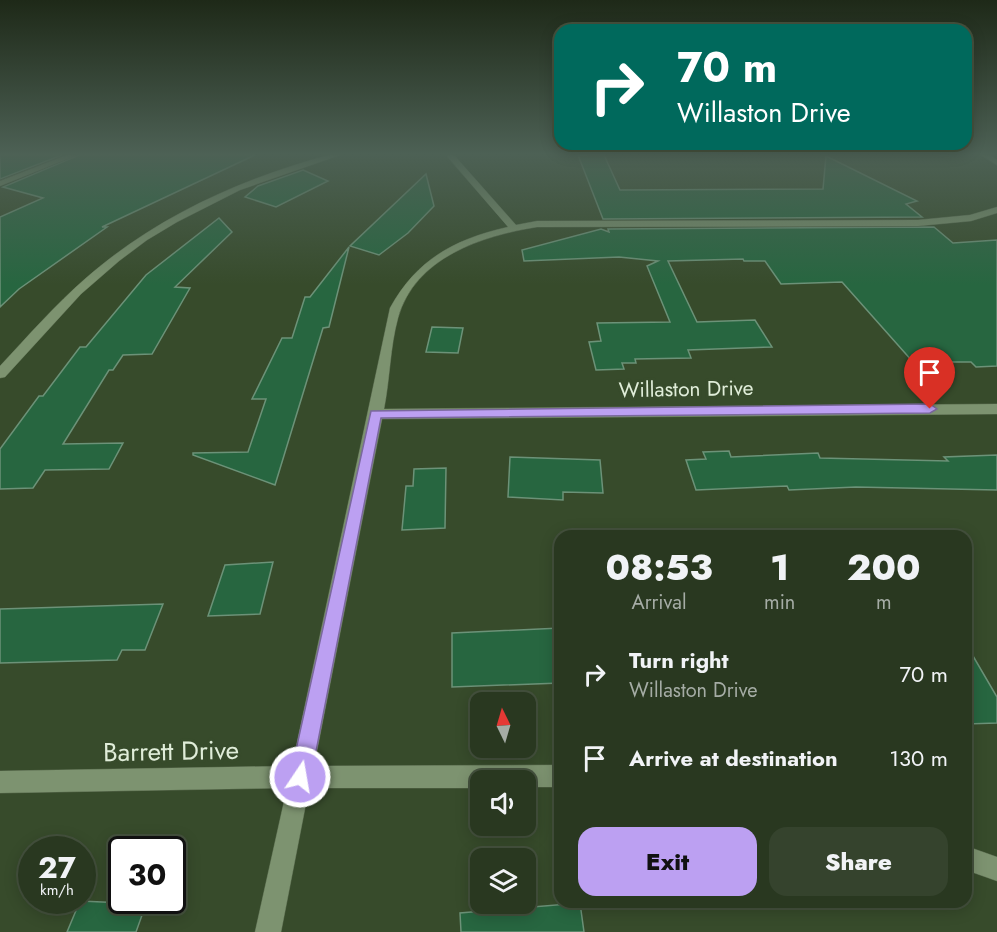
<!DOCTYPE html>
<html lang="en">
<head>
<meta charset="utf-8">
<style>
  :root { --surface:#293820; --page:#35432d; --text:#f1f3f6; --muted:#a5aca5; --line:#45523e; --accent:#bca0f2 }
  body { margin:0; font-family:Jost,sans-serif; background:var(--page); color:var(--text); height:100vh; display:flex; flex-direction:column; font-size:22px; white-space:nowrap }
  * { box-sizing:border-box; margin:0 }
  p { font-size:20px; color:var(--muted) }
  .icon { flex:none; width:33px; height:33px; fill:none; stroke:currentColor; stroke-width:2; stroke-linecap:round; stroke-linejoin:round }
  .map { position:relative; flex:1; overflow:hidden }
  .drawer { position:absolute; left:554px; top:530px; width:418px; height:378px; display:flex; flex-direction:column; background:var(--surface); border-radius:18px; box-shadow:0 3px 15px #0003,0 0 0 2px var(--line) }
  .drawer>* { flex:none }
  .top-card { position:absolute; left:554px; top:24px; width:418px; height:126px; border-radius:18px; box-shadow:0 3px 15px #0003,0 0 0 2px var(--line); background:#00695c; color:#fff; overflow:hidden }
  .needle { width:39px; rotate:355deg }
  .tools { position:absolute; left:470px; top:692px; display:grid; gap:12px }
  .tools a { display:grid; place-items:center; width:66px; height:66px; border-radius:12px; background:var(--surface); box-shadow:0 3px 15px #0003,0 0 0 2px var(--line); font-size:30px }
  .speed { position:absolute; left:18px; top:836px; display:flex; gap:12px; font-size:30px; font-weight:700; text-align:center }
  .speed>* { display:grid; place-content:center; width:78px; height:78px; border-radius:50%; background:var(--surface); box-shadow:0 3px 15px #0003,0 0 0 2px var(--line); line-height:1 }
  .speed small { font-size:15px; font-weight:400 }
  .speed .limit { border:3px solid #111; border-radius:9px; background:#fff; color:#111 }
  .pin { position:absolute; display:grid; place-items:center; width:51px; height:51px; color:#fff; margin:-62px -26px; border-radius:50% 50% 50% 0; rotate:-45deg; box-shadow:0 0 6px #0007 }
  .pin .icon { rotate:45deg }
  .me { position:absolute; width:66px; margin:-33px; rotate:12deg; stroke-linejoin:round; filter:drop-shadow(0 0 4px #0008) }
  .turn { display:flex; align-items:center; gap:21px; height:126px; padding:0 24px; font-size:27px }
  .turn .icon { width:78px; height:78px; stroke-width:2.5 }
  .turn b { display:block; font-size:42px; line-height:51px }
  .eta { display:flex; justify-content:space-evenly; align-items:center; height:102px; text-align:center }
  .eta b { font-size:36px; font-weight:800; line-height:42px }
  .primary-button { display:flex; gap:12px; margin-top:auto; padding:12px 24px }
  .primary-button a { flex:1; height:69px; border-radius:18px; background:var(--accent); color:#111; font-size:24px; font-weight:800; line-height:69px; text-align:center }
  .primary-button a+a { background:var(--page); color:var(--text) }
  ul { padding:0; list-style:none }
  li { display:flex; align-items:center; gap:18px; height:84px; padding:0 24px }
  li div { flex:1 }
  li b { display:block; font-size:22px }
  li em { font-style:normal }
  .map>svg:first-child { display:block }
  .building { fill:#276640; stroke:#6c9278; stroke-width:1.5 }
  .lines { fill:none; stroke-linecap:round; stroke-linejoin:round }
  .minor-casing { stroke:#58694d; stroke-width:1 }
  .minor { fill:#7d9370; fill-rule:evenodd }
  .route { fill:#bca0f2; stroke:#7a689d; stroke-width:1.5 }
  .labels { text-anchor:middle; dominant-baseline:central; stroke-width:6; stroke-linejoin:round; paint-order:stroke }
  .street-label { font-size:21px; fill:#e0edd9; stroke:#374b2b }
  .near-street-label { font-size:26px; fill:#e0edd9; stroke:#374b2b }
</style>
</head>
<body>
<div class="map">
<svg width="997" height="932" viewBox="0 0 997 932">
  <rect width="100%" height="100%" fill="#374b2b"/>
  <g class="building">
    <path d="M 0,155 L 62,155 L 0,179 Z"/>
    <path d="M 79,155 L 255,155 L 102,227 L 107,227 L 19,289 L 0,307 L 0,217 L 43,198 L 3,187 Z"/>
    <path d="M 578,155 L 604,155 L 620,190 L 823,189 L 826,156 L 917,201 L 906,204 L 922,217 L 603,219 Z"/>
    <path d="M 303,170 L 328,181 L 276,207 L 245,197 L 258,186 Z"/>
    <path d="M 426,174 L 434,206 L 408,233 L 379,255 L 350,246 Z"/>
    <path d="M 219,218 L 232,232 L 175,287 L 190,288 L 152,354 L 123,355 L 113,370 L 109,370 L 63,444 L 123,443 L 109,469 L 45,470 L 33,488 L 0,489 L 0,449 L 39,396 L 43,396 L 80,347 L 86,347 L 146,275 Z"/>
    <path d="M 934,227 L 953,243 L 997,240 L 997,366 L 976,367 L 971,362 L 913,362 L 842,282 L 781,284 L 765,261 L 744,261 L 743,259 L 668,261 L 697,322 L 755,320 L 772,347 L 688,350 L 691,358 L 635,359 L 636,363 L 622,363 L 624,369 L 596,370 L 589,342 L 601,341 L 597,323 L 670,322 L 647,266 L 658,261 L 619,257 L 524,261 L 522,250 L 601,229 L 609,232 L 608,229 Z"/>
    <path d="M 349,247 L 329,327 L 323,328 L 275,485 L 193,455 L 193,453 L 248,452 L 266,399 L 252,399 L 282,338 L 292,338 L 305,297 L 310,297 Z"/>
    <path d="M 432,327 L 463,328 L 458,353 L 426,352 Z"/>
    <path d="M 729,451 L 731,457 L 818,453 L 820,458 L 948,461 L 944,457 L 997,455 L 997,490 L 856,487 L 789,490 L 787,486 L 696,490 L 686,460 L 706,459 L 703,452 Z"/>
    <path d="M 510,457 L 600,460 L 603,493 L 563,492 L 563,500 L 508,497 Z"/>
    <path d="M 446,468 L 445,528 L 402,530 L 406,486 L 413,486 L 414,469 Z"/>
    <path d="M 273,562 L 260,614 L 208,616 L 225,565 Z"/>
    <path d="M 163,604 L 145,650 L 122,650 L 117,660 L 0,663 L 0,609 Z"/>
    <path d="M 560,628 L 560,683 L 452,687 L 452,633 Z"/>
    <path d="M 966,644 L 997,697 L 997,723 L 966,724 Z"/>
    <path d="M 80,901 L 146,904 L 136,932 L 67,932 Z"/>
    <path d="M 580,903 L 584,932 L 461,932 L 460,913 Z"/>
  </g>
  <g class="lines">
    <defs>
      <g id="minor">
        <path d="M 67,155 L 77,155 L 0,186 L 0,181 Z"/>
        <path d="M 329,155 L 340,155 L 240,190 L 177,222 L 147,240 L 119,261 L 81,294 L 5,377 L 0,378 L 0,366 C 28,336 55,305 86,278 C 156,217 240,179 329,155 Z"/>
        <path d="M 446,155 L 454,155 L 516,225 L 537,221 L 918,220 L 970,215 L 997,207 L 997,213 L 971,221 L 918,226 L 537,227 C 482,236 415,257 398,318 C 390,347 390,379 384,409 L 997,404 L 997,414 L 382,419 L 314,766 L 560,765 L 560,787 L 525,787 L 525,780 L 480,780 L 480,788 L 309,788 L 281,932 L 255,932 L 287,788 L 0,793 L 0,771 L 292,766 L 390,308 C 417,259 455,239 508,227 Z"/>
        <path d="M 981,155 L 990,155 L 997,160 L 997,165 Z"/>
        <path d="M 966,846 L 997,857 L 997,881 L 966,870 Z"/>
      </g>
    </defs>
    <use href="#minor" class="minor-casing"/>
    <use href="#minor" class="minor"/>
  </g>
  <linearGradient id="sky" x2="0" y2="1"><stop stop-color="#1e2918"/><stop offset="0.54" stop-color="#4d6155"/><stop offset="1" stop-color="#4d6155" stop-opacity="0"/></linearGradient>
  <rect width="997" height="285" fill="url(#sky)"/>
  <path class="route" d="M 930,404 L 937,409 L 930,413 L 381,418 L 311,777 L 308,784 L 300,787 L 293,784 L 290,777 L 371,411 Z"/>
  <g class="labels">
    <g class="street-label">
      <text transform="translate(686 389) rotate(-1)">Willaston Drive</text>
    </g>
    <g class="near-street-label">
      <text transform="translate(171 751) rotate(-1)">Barrett Drive</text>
    </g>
  </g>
</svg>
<div class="tools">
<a><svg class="needle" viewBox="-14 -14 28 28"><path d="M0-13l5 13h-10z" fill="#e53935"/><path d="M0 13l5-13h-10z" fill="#a5aca5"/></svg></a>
<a><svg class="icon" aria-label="sound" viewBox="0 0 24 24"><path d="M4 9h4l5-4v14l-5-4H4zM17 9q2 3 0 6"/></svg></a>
<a><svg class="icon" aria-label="layers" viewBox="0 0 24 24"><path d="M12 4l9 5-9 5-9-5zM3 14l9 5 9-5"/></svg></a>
</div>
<div class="speed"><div>27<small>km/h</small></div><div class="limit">30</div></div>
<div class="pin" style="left:930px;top:409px;background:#d93025"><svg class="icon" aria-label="arrive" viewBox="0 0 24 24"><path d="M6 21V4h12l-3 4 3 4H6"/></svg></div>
<svg class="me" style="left:300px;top:777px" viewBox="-20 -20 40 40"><circle r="17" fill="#bca0f2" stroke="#fff" stroke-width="3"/><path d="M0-11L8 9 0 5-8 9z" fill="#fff"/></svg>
<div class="top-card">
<div class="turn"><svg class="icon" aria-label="right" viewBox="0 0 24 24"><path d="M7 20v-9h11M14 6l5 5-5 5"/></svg><div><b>70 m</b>Willaston Drive</div></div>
</div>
<section class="drawer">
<div class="eta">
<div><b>08:53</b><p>Arrival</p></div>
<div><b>1</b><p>min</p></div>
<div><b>200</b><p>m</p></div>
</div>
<ul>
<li><svg class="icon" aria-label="right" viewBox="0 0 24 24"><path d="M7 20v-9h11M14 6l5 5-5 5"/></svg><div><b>Turn right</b><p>Willaston Drive</p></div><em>70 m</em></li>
<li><svg class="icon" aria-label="arrive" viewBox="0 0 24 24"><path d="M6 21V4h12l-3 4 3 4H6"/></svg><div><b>Arrive at destination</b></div><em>130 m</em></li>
</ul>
<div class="primary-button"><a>Exit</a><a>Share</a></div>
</section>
</div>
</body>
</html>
